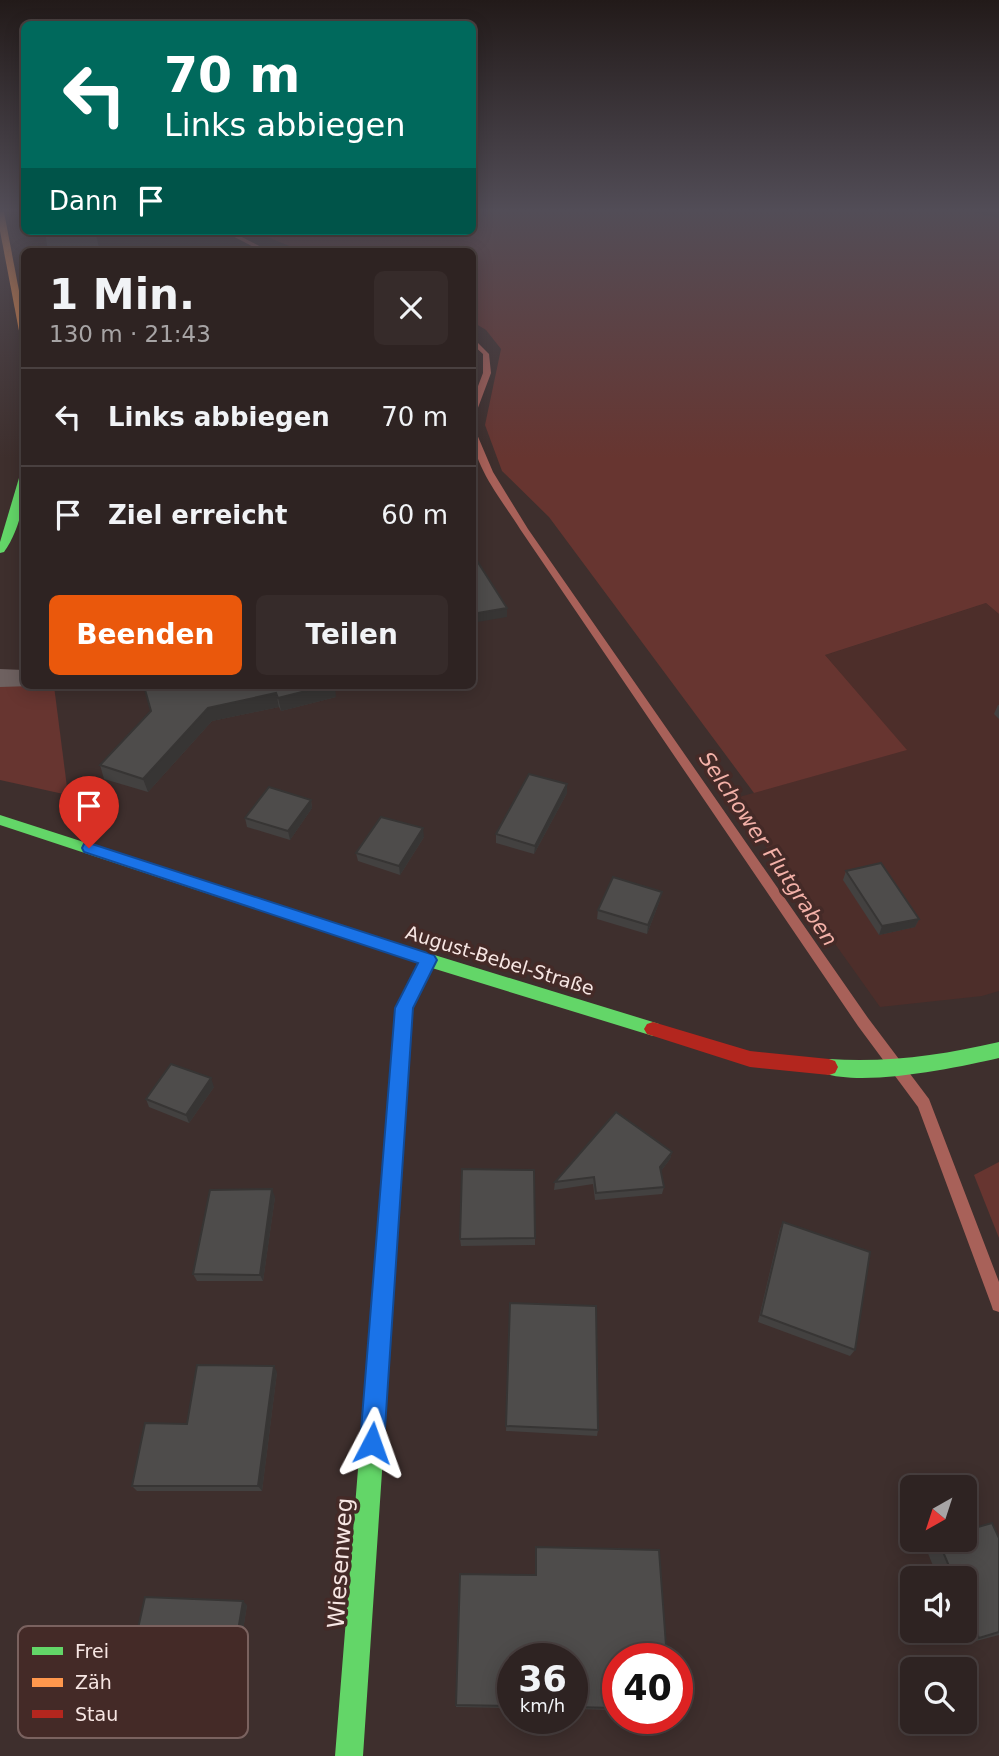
<!DOCTYPE html>
<html lang="de">
<head>
<meta charset="utf-8">
<style>
  :root { --surface:#2e2322; --page:#362b2a; --text:#f1f3f6; --muted:#a7a4a5; --line:#494040; --accent:#ea580c }
  body { margin:0; font-family:"DejaVu Sans",sans-serif; background:var(--page); color:var(--text); height:100vh; display:flex; flex-direction:column; font-size:26px; white-space:nowrap }
  * { box-sizing:border-box; margin:0 }
  p { font-size:23px; color:var(--muted) }
  .icon { flex:none; width:38px; height:38px; fill:none; stroke:currentColor; stroke-width:2; stroke-linecap:round; stroke-linejoin:round }
  .map { position:relative; flex:1; overflow:hidden }
  .sheet { position:absolute; left:21px; top:248px; width:455px; height:441px; display:flex; flex-direction:column; background:var(--surface); border-radius:10px; box-shadow:0 4px 18px #0003,0 0 0 2px var(--line) }
  .sheet>* { flex:none }
  .hud { position:absolute; left:21px; top:21px; width:455px; height:214px; border-radius:10px; box-shadow:0 4px 18px #0003,0 0 0 2px var(--line); background:#00695c; color:#fff; overflow:hidden }
  .needle { width:46px; rotate:219deg }
  .controls { position:absolute; left:900px; top:1475px; display:grid; gap:14px }
  .controls a { display:grid; place-items:center; width:77px; height:77px; border-radius:10px; background:var(--surface); box-shadow:0 4px 18px #0003,0 0 0 2px var(--line); font-size:35px }
  .speed { position:absolute; left:497px; top:1643px; display:flex; gap:14px; font-size:35px; font-weight:700; text-align:center }
  .speed>* { display:grid; place-content:center; width:91px; height:91px; border-radius:50%; background:var(--surface); box-shadow:0 4px 18px #0003,0 0 0 2px var(--line); line-height:1 }
  .speed small { font-size:18px; font-weight:400 }
  .speed .limit { border:10px solid #d22; background:#fff; color:#111 }
  .pin { position:absolute; display:grid; place-items:center; width:60px; height:60px; color:#fff; margin:-72px -30px; border-radius:50% 50% 50% 0; rotate:-45deg; box-shadow:0 0 7px #0007 }
  .pin .icon { rotate:45deg }
  .me { position:absolute; width:77px; margin:-38px; rotate:4deg; stroke-linejoin:round; filter:drop-shadow(0 0 5px #0008) }
  .turn { display:flex; align-items:center; gap:24px; height:147px; padding:0 28px; font-size:32px }
  .turn .icon { width:91px; height:91px; stroke-width:2.5 }
  .turn b { display:block; font-size:49px; line-height:60px }
  .then { display:flex; align-items:center; height:66px; padding:0 28px; background:#0003; gap:14px; font-size:26px }
  .round { display:grid; place-items:center; flex:none; width:74px; height:74px; border-radius:10px; background:var(--page) }
  .summary { display:flex; align-items:center; justify-content:space-between; height:119px; padding:0 28px }
  h1 { font-size:42px; font-weight:700; line-height:52px }
  .cta { display:flex; gap:14px; margin-top:auto; padding:14px 28px }
  .cta a { flex:1; height:80px; border-radius:10px; background:var(--accent); color:#fff; font-size:28px; font-weight:700; line-height:80px; text-align:center }
  .cta a+a { background:var(--page); color:var(--text) }
  ul { padding:0; list-style:none }
  li { display:flex; align-items:center; gap:21px; height:98px; padding:0 28px; border-top:2px solid var(--line) }
  li div { flex:1 }
  li b { display:block; font-size:26px }
  li em { font-style:normal }
  .map>svg:first-child { display:block }
  .built { fill:#4d2e2a }
  .green { fill:#673530 }
  .lines { fill:none; stroke-linecap:round; stroke-linejoin:round }
  .stream { fill:#a86159; fill-rule:evenodd }
  .street { fill:#6e6160; fill-rule:evenodd }
  .fast { fill:#63d668; fill-rule:evenodd }
  .slow { fill:#ff974d; fill-rule:evenodd }
  .jam { fill:#b3261e; fill-rule:evenodd }
  .wall { fill:#434140 }
  .shaded-wall { fill:#373534 }
  .building { fill:#4e4c4b; stroke:#373534; stroke-width:2 }
  .route { fill:#1a73e8; stroke:#114b97; stroke-width:2 }
  .labels { text-anchor:middle; dominant-baseline:central; stroke-width:7; stroke-linejoin:round; paint-order:stroke }
  .street-label { font-size:19px; fill:#f7e6e3; stroke:#442a27 }
  .water-label { font-size:21px; font-style:italic; fill:#f3b1a8; stroke:#442a27 }
  .near-street-label { font-size:23px; fill:#f7e6e3; stroke:#442a27 }
  .key { fill:#442a27; stroke:#7a625f; stroke-width:2 }
  .key-label { font-size:19px; fill:#f7e6e3 }
</style>
</head>
<body>
<div class="map">
<svg width="999" height="1756" viewBox="0 0 999 1756">
  <rect width="100%" height="100%" fill="#3e2f2d"/>
  <path class="built" d="M 986,603 L 999,614 L 999,991 L 982,996 L 880,1007 L 732,799 L 906,750 L 825,655 Z"/>
  <g class="green">
    <path d="M 473,212 L 972,212 L 999,218 L 999,614 L 986,603 L 825,655 L 907,750 L 754,793 L 549,517 L 502,471 L 485,425 L 501,349 L 486,330 L 473,322 L 472,252 L 304,252 L 253,231 L 472,231 Z"/>
    <path d="M 0,685 L 54,686 L 68,795 L 0,780 Z"/>
    <path d="M 999,1162 L 999,1238 L 974,1175 Z"/>
  </g>
  <g class="lines">
    <g class="stream">
      <path d="M 223,231 L 230,231 L 271,252 L 263,252 Z"/>
      <path d="M 472,337 L 489,354 L 491,373 L 476,413 L 472,415 L 472,402 L 483,373 L 483,354 L 472,344 Z"/>
      <path d="M 472,430 L 476,432 L 493,472 L 528,529 L 868,1018 L 929,1099 L 999,1282 L 999,1312 L 993,1310 L 991,1304 L 918,1107 L 858,1026 L 520,529 C 502,500 472,465 472,430 Z"/>
    </g>
    <path class="street" d="M 0,669 L 24,670 L 24,686 L 32,686 L 0,687 Z"/>
    <g class="fast">
      <path d="M 24,475 C 26,501 19,531 4,552 L 0,553 L 0,542 L 19,478 Z"/>
      <path d="M 0,815 L 428,953 L 653,1022 L 659,1024 L 662,1029 L 659,1034 L 653,1036 L 432,968 L 413,1008 L 363,1756 L 335,1756 L 395,1008 L 418,963 L 0,825 Z"/>
      <path d="M 999,1042 L 999,1058 C 956,1068 864,1087 823,1073 L 820,1067 L 823,1061 L 829,1059 C 887,1063 943,1055 999,1042 Z"/>
    </g>
    <path class="slow" d="M 0,212 L 4,212 L 24,317 L 24,339 L 20,336 L 0,231 Z"/>
    <path class="jam" d="M 653,1022 L 750,1051 L 829,1059 L 835,1061 L 838,1067 L 835,1073 L 829,1075 L 750,1067 L 647,1034 L 644,1029 L 647,1024 Z"/>
  </g>
  <g class="wall">
    <path d="M 144,686 L 336,697 L 281,711 L 279,707 L 212,721 L 148,792 L 104,779 L 100,765 L 151,711 Z"/>
    <path d="M 998,705 L 999,705 L 999,719 L 994,714 Z"/>
    <path d="M 567,793 L 534,854 L 496,843 L 496,834 Z"/>
    <path d="M 311,800 L 312,808 L 290,840 L 247,827 L 245,818 Z"/>
    <path d="M 424,837 L 400,875 L 358,861 L 356,853 Z"/>
    <path d="M 846,871 L 919,919 L 915,927 L 879,935 L 843,880 Z"/>
    <path d="M 660,900 L 647,934 L 597,919 L 598,910 Z"/>
    <path d="M 214,1087 L 189,1123 L 149,1107 L 146,1099 Z"/>
    <path d="M 672,1152 L 670,1159 L 661,1171 L 664,1187 L 662,1194 L 595,1200 L 593,1184 L 554,1190 L 555,1182 Z"/>
    <path d="M 275,1197 L 263,1281 L 197,1281 L 193,1274 Z"/>
    <path d="M 783,1222 L 855,1350 L 850,1356 L 758,1322 L 780,1229 Z"/>
    <path d="M 535,1238 L 535,1245 L 461,1246 L 460,1239 Z"/>
    <path d="M 510,1303 L 598,1430 L 597,1436 L 506,1431 Z"/>
    <path d="M 277,1372 L 262,1491 L 137,1491 L 132,1486 L 187,1424 Z"/>
    <path d="M 999,1538 L 999,1635 L 965,1644 L 960,1631 L 964,1631 L 964,1578 L 938,1578 L 925,1546 L 934,1540 L 964,1540 Z"/>
    <path d="M 536,1547 L 618,1659 L 618,1678 L 615,1678 L 616,1708 L 615,1710 L 572,1709 L 572,1659 L 513,1659 L 513,1708 L 456,1707 L 456,1705 L 535,1575 Z"/>
    <path d="M 247,1605 L 229,1717 L 126,1712 L 120,1709 Z"/>
  </g>
  <g class="shaded-wall">
    <path d="M 507,608 L 507,617 L 472,623 L 472,614 Z"/>
    <path d="M 326,686 L 335,686 L 336,697 L 281,711 L 278,698 Z"/>
    <path d="M 276,693 L 279,707 L 212,721 L 148,792 L 143,779 L 208,708 Z"/>
    <path d="M 567,784 L 567,793 L 534,854 L 535,846 Z"/>
    <path d="M 311,800 L 312,808 L 290,840 L 288,831 Z"/>
    <path d="M 423,828 L 424,837 L 400,875 L 399,866 Z"/>
    <path d="M 662,892 L 660,900 L 647,934 L 648,925 Z"/>
    <path d="M 919,919 L 915,927 L 879,935 L 882,926 Z"/>
    <path d="M 211,1078 L 214,1087 L 189,1123 L 186,1115 Z"/>
    <path d="M 672,1152 L 670,1159 L 658,1175 L 660,1167 Z"/>
    <path d="M 272,1189 L 275,1197 L 263,1281 L 260,1275 Z"/>
    <path d="M 274,1366 L 277,1372 L 262,1491 L 258,1486 Z"/>
    <path d="M 243,1601 L 247,1605 L 229,1717 L 224,1715 Z"/>
  </g>
  <g class="building">
    <path d="M 44,231 L 96,231 L 101,252 L 47,252 Z"/>
    <path d="M 472,553 L 507,608 L 472,614 Z"/>
    <path d="M 144,686 L 326,686 L 278,698 L 276,693 L 208,708 L 143,779 L 100,765 L 151,711 Z"/>
    <path d="M 529,774 L 567,784 L 535,846 L 496,834 Z"/>
    <path d="M 269,787 L 311,800 L 288,831 L 245,818 Z"/>
    <path d="M 381,817 L 423,828 L 399,866 L 356,853 Z"/>
    <path d="M 881,863 L 919,919 L 882,926 L 846,871 Z"/>
    <path d="M 613,877 L 662,892 L 648,925 L 598,910 Z"/>
    <path d="M 171,1064 L 211,1078 L 186,1115 L 146,1099 Z"/>
    <path d="M 616,1112 L 672,1152 L 660,1167 L 664,1187 L 596,1193 L 594,1177 L 555,1182 Z"/>
    <path d="M 462,1169 L 534,1170 L 535,1238 L 460,1239 Z"/>
    <path d="M 272,1189 L 260,1275 L 193,1274 L 210,1190 Z"/>
    <path d="M 783,1222 L 870,1252 L 855,1350 L 761,1315 Z"/>
    <path d="M 510,1303 L 596,1306 L 598,1430 L 506,1426 Z"/>
    <path d="M 197,1365 L 274,1366 L 258,1486 L 132,1486 L 145,1423 L 187,1424 Z"/>
    <path d="M 992,1523 L 999,1538 L 999,1632 L 979,1638 L 964,1604 L 964,1578 L 954,1578 L 938,1540 L 964,1540 L 964,1531 Z"/>
    <path d="M 536,1547 L 659,1550 L 667,1659 L 618,1659 L 618,1676 L 615,1675 L 616,1708 L 572,1707 L 572,1659 L 513,1659 L 513,1706 L 456,1705 L 460,1574 L 536,1575 Z"/>
    <path d="M 145,1597 L 243,1601 L 224,1715 L 120,1709 Z"/>
  </g>
  <linearGradient id="sky" x2="0" y2="1"><stop stop-color="#221a19"/><stop offset="0.46" stop-color="#524d57"/><stop offset="1" stop-color="#524d57" stop-opacity="0"/></linearGradient>
  <rect width="999" height="458" fill="url(#sky)"/>
  <path class="route" d="M 89,843 L 434,955 L 437,960 L 413,1008 L 384,1443 L 380,1451 L 372,1455 L 364,1451 L 360,1443 L 395,1008 L 418,963 L 84,852 L 82,848 L 84,844 Z"/>
  <g class="labels">
    <g class="street-label">
      <text transform="translate(500 960) rotate(17)">August-Bebel-Straße</text>
    </g>
    <g class="water-label">
      <text transform="translate(768 849) rotate(56)">Selchower Flutgraben</text>
    </g>
    <g class="near-street-label">
      <text transform="translate(340 1563) rotate(-86)">Wiesenweg</text>
    </g>
  </g>
  <rect x="18" y="1626" width="230" height="112" rx="10" class="key"/>
  <rect x="32" y="1647" width="31" height="8" fill="#63d668"/>
  <rect x="32" y="1678" width="31" height="9" fill="#ff974d"/>
  <rect x="32" y="1710" width="31" height="8" fill="#b3261e"/>
  <g class="key-label">
    <text x="75" y="1658">Frei</text>
    <text x="75" y="1689">Zäh</text>
    <text x="75" y="1721">Stau</text>
  </g>
</svg>
<div class="controls">
<a><svg class="needle" viewBox="-14 -14 28 28"><path d="M0-13l5 13h-10z" fill="#e53935"/><path d="M0 13l5-13h-10z" fill="#a7a4a5"/></svg></a>
<a><svg class="icon" aria-label="sound" viewBox="0 0 24 24"><path d="M4 9h4l5-4v14l-5-4H4zM17 9q2 3 0 6"/></svg></a>
<a><svg class="icon" aria-label="search" viewBox="0 0 24 24"><circle cx="10" cy="10" r="6"/><path d="M15 15l6 6"/></svg></a>
</div>
<div class="speed"><div>36<small>km/h</small></div><div class="limit">40</div></div>
<div class="pin" style="left:89px;top:848px;background:#d93025"><svg class="icon" aria-label="arrive" viewBox="0 0 24 24"><path d="M6 21V4h12l-3 4 3 4H6"/></svg></div>
<svg class="me" style="left:372px;top:1443px" viewBox="-20 -20 40 40"><path d="M0-17L14 15 0 8-14 15z" fill="#1a73e8" stroke="#fff" stroke-width="4"/></svg>
<div class="hud">
<div class="turn"><svg class="icon" aria-label="left" viewBox="0 0 24 24"><path d="M17 20v-9H6M10 6l-5 5 5 5"/></svg><div><b>70 m</b>Links abbiegen</div></div>
<div class="then">Dann<svg class="icon" aria-label="arrive" viewBox="0 0 24 24"><path d="M6 21V4h12l-3 4 3 4H6"/></svg></div>
</div>
<section class="sheet">
<div class="summary"><div><h1>1 Min.</h1><p>130 m · 21:43</p></div><a class="round"><svg class="icon" aria-label="close" viewBox="0 0 24 24"><path d="M6 6l12 12M18 6L6 18"/></svg></a></div>
<ul>
<li><svg class="icon" aria-label="left" viewBox="0 0 24 24"><path d="M17 20v-9H6M10 6l-5 5 5 5"/></svg><div><b>Links abbiegen</b></div><em>70 m</em></li>
<li><svg class="icon" aria-label="arrive" viewBox="0 0 24 24"><path d="M6 21V4h12l-3 4 3 4H6"/></svg><div><b>Ziel erreicht</b></div><em>60 m</em></li>
</ul>
<div class="cta"><a>Beenden</a><a>Teilen</a></div>
</section>
</div>
</body>
</html>
